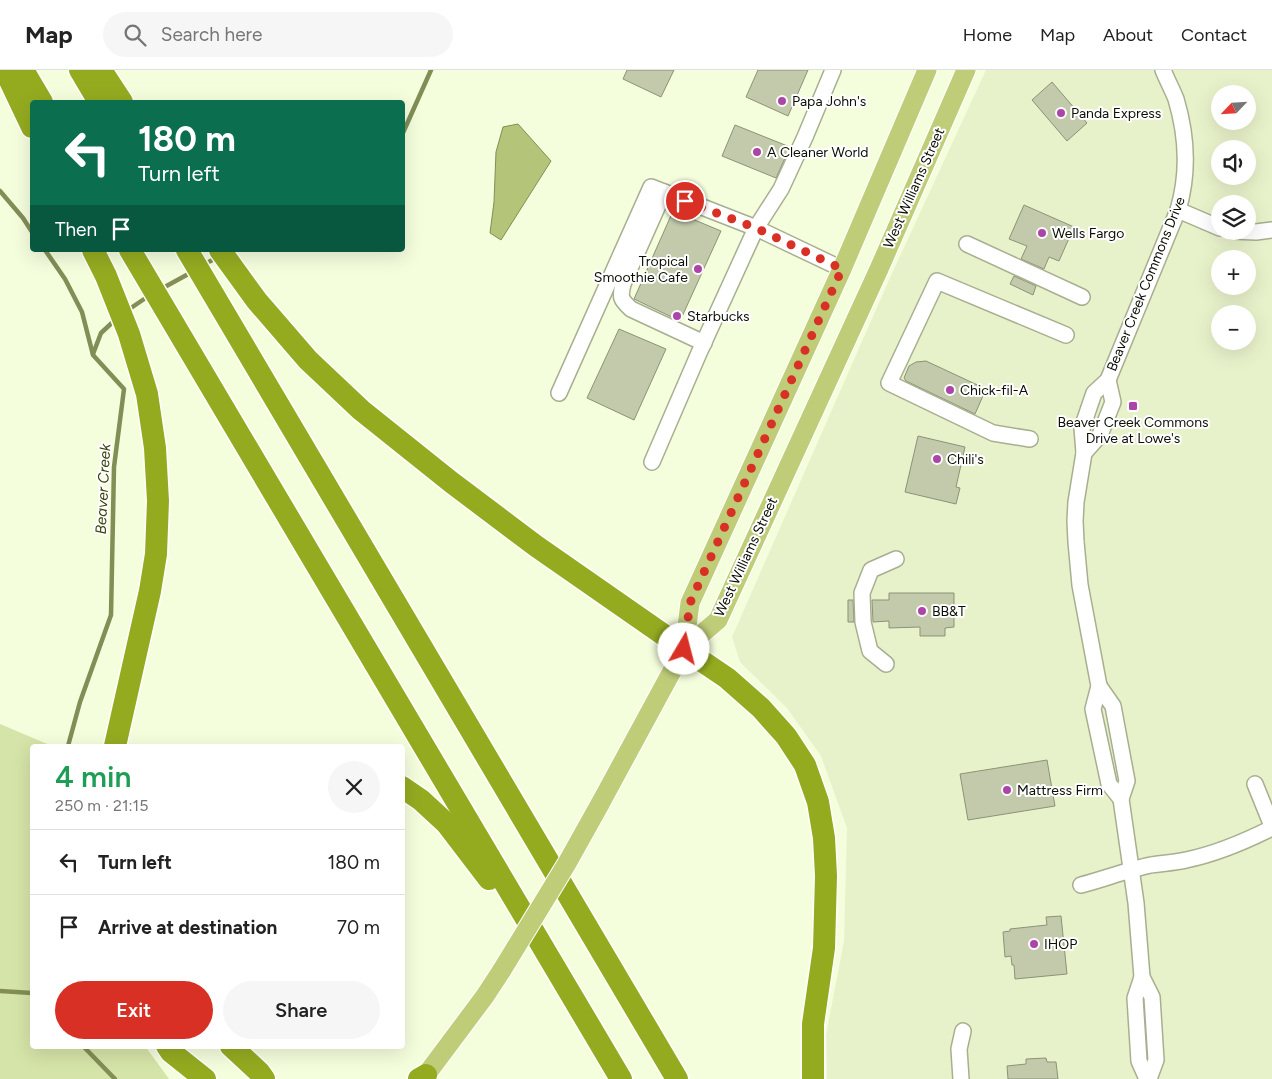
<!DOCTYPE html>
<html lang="en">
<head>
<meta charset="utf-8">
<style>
  :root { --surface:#fff; --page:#f6f6f6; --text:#222; --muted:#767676; --line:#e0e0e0; --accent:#d93025 }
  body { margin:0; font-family:Figtree,sans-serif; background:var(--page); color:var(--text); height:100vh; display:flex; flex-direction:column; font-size:19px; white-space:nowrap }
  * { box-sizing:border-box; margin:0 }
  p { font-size:16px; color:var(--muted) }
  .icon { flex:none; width:28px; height:28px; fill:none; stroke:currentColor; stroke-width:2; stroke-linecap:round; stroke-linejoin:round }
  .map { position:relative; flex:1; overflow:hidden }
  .side { position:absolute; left:30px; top:674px; width:375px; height:305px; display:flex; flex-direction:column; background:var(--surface); border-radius:5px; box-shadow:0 5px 20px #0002 }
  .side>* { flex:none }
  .hud { position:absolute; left:30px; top:30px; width:375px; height:152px; border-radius:5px; box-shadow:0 5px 20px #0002; background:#0b6e4f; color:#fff; overflow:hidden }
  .needle { width:32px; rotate:245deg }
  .fabs { position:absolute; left:1211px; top:15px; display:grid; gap:10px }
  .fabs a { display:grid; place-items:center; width:45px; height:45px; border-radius:50%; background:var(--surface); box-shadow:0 5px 20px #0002; font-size:25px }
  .pin { position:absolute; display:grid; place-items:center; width:42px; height:42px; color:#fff; margin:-21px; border:2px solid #fff; border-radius:50%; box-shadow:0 1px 5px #0007 }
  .me { position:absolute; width:55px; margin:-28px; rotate:8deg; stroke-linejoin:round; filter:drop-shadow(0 0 4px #0008) }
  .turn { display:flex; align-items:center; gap:18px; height:105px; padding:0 25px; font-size:22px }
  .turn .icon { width:65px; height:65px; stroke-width:2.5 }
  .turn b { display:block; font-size:35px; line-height:42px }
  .then { display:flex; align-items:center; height:48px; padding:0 25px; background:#0003; gap:10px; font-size:19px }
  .round { display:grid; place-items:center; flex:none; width:52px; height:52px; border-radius:26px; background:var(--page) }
  .headline { display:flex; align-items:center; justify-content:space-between; height:85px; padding:0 25px }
  h1 { font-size:30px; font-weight:600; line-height:38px; color:#1e9e55 }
  .primary-button { display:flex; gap:10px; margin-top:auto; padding:10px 25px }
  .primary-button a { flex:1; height:58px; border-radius:30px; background:var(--accent); color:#fff; font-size:20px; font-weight:600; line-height:58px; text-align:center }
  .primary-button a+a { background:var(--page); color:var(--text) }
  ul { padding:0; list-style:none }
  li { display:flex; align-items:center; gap:15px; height:65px; padding:0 25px; border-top:1px solid var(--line) }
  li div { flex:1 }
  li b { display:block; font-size:19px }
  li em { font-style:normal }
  header { display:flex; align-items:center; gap:30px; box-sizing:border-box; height:70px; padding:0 25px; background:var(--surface); border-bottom:1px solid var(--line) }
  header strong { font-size:24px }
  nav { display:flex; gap:28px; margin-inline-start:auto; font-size:18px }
  .search { width:350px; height:45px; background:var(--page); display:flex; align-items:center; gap:12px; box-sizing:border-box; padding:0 18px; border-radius:28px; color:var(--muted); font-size:19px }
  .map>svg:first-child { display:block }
  .built { fill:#e8f2ca; fill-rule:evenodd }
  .green { fill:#d5e4a8 }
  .water { fill:#b4c579; stroke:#828e56 }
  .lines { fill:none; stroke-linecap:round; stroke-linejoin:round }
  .stream { stroke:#828e56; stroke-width:4.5 }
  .building { fill:#c2caab; stroke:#8b9375 }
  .minor-casing { stroke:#a7af90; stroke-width:18 }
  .major-casing { stroke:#fff; stroke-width:21 }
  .highway-casing { stroke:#fff; stroke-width:25 }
  .minor { stroke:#fff; stroke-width:15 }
  .major { stroke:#bfcd79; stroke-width:19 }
  .highway { stroke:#94ab20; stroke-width:22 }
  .major-bridge-casing { stroke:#fff; stroke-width:21; stroke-linecap:butt }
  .major-bridge { stroke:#bfcd79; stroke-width:19 }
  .route { stroke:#d93025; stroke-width:9; stroke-dasharray:0 16.2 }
  .poi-dot { fill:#ac45a8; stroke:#fff; stroke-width:2 }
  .labels { text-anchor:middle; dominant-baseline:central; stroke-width:4; stroke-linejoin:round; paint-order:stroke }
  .poi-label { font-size:14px; fill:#0c0f05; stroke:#fff; text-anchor:start }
  .street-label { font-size:14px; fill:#0c0f05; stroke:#fff }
  .water-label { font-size:15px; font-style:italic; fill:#374106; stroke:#fff }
</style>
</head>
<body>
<header>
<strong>Map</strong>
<div class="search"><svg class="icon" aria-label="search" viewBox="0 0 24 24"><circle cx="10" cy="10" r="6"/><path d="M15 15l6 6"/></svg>Search here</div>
<nav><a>Home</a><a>Map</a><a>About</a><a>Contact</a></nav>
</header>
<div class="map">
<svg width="1272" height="1009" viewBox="0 0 1272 1009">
  <rect width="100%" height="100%" fill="#f4fddc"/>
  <path class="built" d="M 986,0 L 1272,0 L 1272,1009 L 827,1009 L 826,965 L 844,871 L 847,758 L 821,686 L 787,638 L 740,592 L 732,567 L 889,210 ZM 1220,24 L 1248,24 L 1248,51 L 1220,51 ZM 1220,79 L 1248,79 L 1248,106 L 1220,106 ZM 1220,134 L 1248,134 L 1248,161 L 1220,161 ZM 1220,189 L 1248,189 L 1248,216 L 1220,216 ZM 1220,244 L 1248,244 L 1248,271 L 1220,271 Z"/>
  <path class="green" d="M 0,654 L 52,676 L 32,676 L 32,976 L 145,976 L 169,1009 L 0,1009 Z"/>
  <path class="water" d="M 518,54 L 551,91 L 501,170 L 490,163 L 494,132 L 496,82 L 503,57 Z"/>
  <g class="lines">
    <g class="stream">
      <path d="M 402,65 L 431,0"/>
      <path d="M 0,121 L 23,148 L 32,162"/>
      <path d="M 45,180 L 65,209 L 82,242 L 93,285 L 124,319 L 114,397 L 111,545 L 80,632 L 68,676"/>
      <path d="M 203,195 L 218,187"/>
      <path d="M 161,219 L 192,202"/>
      <path d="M 128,240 L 150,225"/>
      <path d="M 93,284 L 101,263 L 115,250"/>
      <path d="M 0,921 L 32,923"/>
      <path d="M 83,976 L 115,1009"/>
    </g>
  </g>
  <g class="building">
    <path d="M 627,0 L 674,0 L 661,27 L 623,9 Z"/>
    <path d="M 758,0 L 808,0 L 788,46 L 746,27 Z"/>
    <path d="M 1052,12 L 1087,53 L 1067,71 L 1032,30 Z"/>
    <path d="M 735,55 L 790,77 L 776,108 L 722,86 Z"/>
    <path d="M 1024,135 L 1074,157 L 1059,191 L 1049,187 L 1044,199 L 1021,189 L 1027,176 L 1009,169 Z"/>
    <path d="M 673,141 L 721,161 L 680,251 L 634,229 Z"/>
    <path d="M 1014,206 L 1036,216 L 1033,225 L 1010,214 Z"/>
    <path d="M 619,259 L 666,279 L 634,350 L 587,328 Z"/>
    <path d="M 926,291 L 986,319 L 975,344 L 906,311 L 904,308 L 909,296 L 916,292 Z"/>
    <path d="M 918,366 L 965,377 L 956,417 L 960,418 L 956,434 L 905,422 Z"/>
    <path d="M 889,523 L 954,523 L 954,557 L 945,558 L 945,566 L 920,566 L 920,557 L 889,558 L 889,551 L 873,552 L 872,530 L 889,530 Z"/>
    <path d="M 848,530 L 853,530 L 854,552 L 848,552 Z"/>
    <path d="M 1047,690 L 1055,736 L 968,750 L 960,704 Z"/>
    <path d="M 1061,846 L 1067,904 L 1015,909 L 1014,895 L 1012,895 L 1011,886 L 1005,887 L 1003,862 L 1010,861 L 1010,859 L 1047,855 L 1046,847 Z"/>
    <path d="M 1046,988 L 1047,992 L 1056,992 L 1058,1009 L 1008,1009 L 1007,996 L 1026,994 L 1026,989 Z"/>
  </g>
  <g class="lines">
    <defs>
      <g id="minor">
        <path d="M 664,122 L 623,214 C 620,227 620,229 631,239 L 704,273"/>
        <path d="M 1178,140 L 1220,158"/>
        <path d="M 1232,161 L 1256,162 L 1272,160"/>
        <path d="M 967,174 L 1082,227"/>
        <path d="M 559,323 L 651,117 L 756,158 L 781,119 L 805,67 L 833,0"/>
        <path d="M 1030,369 L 993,363 L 889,313 L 937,211 L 1066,265"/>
        <path d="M 1084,383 L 1100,365 L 1113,332 L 1108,310"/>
        <path d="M 652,392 L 699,283 L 756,158 L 842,199"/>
        <path d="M 886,594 L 870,581 L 863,552 L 862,523 L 871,500 L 896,489"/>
        <path d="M 1099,616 L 1113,636 L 1127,711 L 1121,729 L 1136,833 L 1142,907 L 1152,927 L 1156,990 L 1149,1009"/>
        <path d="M 1255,714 L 1272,756"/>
        <path d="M 1121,729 L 1109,714 L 1093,639 L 1099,616 L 1080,515 L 1076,472 L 1075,451 L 1076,432 L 1084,383 L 1082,358 L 1094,323 L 1108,310 L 1178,140 C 1189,103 1187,66 1176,29 C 1172,19 1167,10 1163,0"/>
        <path d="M 1081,815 C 1104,809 1127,800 1151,795 C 1162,793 1174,793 1186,790 C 1216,784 1244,772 1272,758"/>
        <path d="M 1142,907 L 1135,928 L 1139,991 L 1147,1009"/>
        <path d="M 961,1009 L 959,979 L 963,961"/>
      </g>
      <g id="major">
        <path d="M 684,579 L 718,550 L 879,199 L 966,0"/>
        <path d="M 600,734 L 684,579 L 690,533 L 842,199 L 927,0"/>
        <path d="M 423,1009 L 485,926 L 502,900"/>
      </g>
      <g id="highway">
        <path d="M 5,0 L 32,57"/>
        <path d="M 23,0 L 42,32"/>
        <path d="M 80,0 L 99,32"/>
        <path d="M 101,0 L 122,32"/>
        <path d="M 93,180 L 106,206 L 129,264 L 147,324 L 155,378 L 158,431 L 156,484 L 150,521 L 115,676"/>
        <path d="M 130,180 L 621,1009"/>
        <path d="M 187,180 L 677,1009"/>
        <path d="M 220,180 L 257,231 L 308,290 L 361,340 L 451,412 L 536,476 L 684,579 L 727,608 L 761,638 L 786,666 L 805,695 L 818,732 L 824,768 L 826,806 L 824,878 L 813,954 L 813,1009"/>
        <path d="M 402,717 L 421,730 L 447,754 L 489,809"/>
        <path d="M 167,976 L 171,982 L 205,1009"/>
        <path d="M 231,976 L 259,1002 L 264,1009"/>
        <path d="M 419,1009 L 426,1005"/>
      </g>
    </defs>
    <use href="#minor" class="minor-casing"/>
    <use href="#major" class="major-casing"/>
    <use href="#highway" class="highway-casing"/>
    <use href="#minor" class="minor"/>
    <use href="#major" class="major"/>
    <use href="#highway" class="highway"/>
    <defs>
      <path id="major-bridge" d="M 502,900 L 566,795 L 600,734"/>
    </defs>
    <use href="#major-bridge" class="major-bridge-casing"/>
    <use href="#major-bridge" class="major-bridge"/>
  </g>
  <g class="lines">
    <path class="route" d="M 684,579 L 690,533 L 842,199 L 756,158 L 685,131"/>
  </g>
  <g class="poi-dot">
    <circle cx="782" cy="31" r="5"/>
    <circle cx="1061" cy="43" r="5"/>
    <circle cx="757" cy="82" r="5"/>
    <circle cx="1042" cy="163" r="5"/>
    <circle cx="698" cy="199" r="5"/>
    <circle cx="677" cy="246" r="5"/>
    <circle cx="950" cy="320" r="5"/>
    <rect x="1128" y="331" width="10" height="10" rx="2.5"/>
    <circle cx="937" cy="389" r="5"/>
    <circle cx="922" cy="541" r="5"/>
    <circle cx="1007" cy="720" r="5"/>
    <circle cx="1034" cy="874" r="5"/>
  </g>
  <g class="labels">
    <g class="poi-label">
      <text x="792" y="31">Papa John's</text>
      <text x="1071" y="43">Panda Express</text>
      <text x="767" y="82">A Cleaner World</text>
      <text x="1052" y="163">Wells Fargo</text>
      <text x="688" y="191" text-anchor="end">Tropical<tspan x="688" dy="16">Smoothie Cafe</tspan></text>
      <text x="687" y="246">Starbucks</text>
      <text x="960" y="320">Chick-fil-A</text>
      <text x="1133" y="352" text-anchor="middle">Beaver Creek Commons<tspan x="1133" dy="16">Drive at Lowe's</tspan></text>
      <text x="947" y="389">Chili's</text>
      <text x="932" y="541">BB&amp;T</text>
      <text x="1017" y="720">Mattress Firm</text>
      <text x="1044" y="874">IHOP</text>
    </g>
    <g class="street-label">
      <text transform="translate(914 118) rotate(-66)">West Williams Street</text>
      <text transform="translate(1146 214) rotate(-68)">Beaver Creek Commons Drive</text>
      <text transform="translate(746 487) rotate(-65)">West Williams Street</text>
    </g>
    <g class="water-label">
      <text transform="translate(103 419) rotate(-87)">Beaver Creek</text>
    </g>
  </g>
</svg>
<div class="fabs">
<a><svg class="needle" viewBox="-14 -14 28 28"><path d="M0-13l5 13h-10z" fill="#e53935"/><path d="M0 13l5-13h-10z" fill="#767676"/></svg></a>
<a><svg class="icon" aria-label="sound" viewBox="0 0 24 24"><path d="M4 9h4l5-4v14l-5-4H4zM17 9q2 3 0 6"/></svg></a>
<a><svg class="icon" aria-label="layers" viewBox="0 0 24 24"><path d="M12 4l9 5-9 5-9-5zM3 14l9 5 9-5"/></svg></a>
<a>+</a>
<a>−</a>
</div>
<div class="pin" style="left:685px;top:131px;background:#d93025"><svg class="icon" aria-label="arrive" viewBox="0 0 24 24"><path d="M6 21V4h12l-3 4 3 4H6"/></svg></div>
<svg class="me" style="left:684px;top:579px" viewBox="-20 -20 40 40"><circle r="19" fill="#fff"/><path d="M0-13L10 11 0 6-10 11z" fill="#d93025"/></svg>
<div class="hud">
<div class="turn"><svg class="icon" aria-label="left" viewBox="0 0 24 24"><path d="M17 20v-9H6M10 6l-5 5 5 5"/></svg><div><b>180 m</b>Turn left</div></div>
<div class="then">Then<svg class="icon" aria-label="arrive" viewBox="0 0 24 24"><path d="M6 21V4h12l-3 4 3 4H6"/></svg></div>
</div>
<section class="side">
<div class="headline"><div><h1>4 min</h1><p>250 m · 21:15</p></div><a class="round"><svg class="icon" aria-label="close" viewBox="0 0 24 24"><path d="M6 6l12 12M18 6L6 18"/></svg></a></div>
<ul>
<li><svg class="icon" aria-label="left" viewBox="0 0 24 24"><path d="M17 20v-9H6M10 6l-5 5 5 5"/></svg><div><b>Turn left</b></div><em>180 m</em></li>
<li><svg class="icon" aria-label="arrive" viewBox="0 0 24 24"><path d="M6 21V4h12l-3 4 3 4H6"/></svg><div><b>Arrive at destination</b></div><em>70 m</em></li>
</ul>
<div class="primary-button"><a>Exit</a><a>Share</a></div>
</section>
</div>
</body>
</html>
